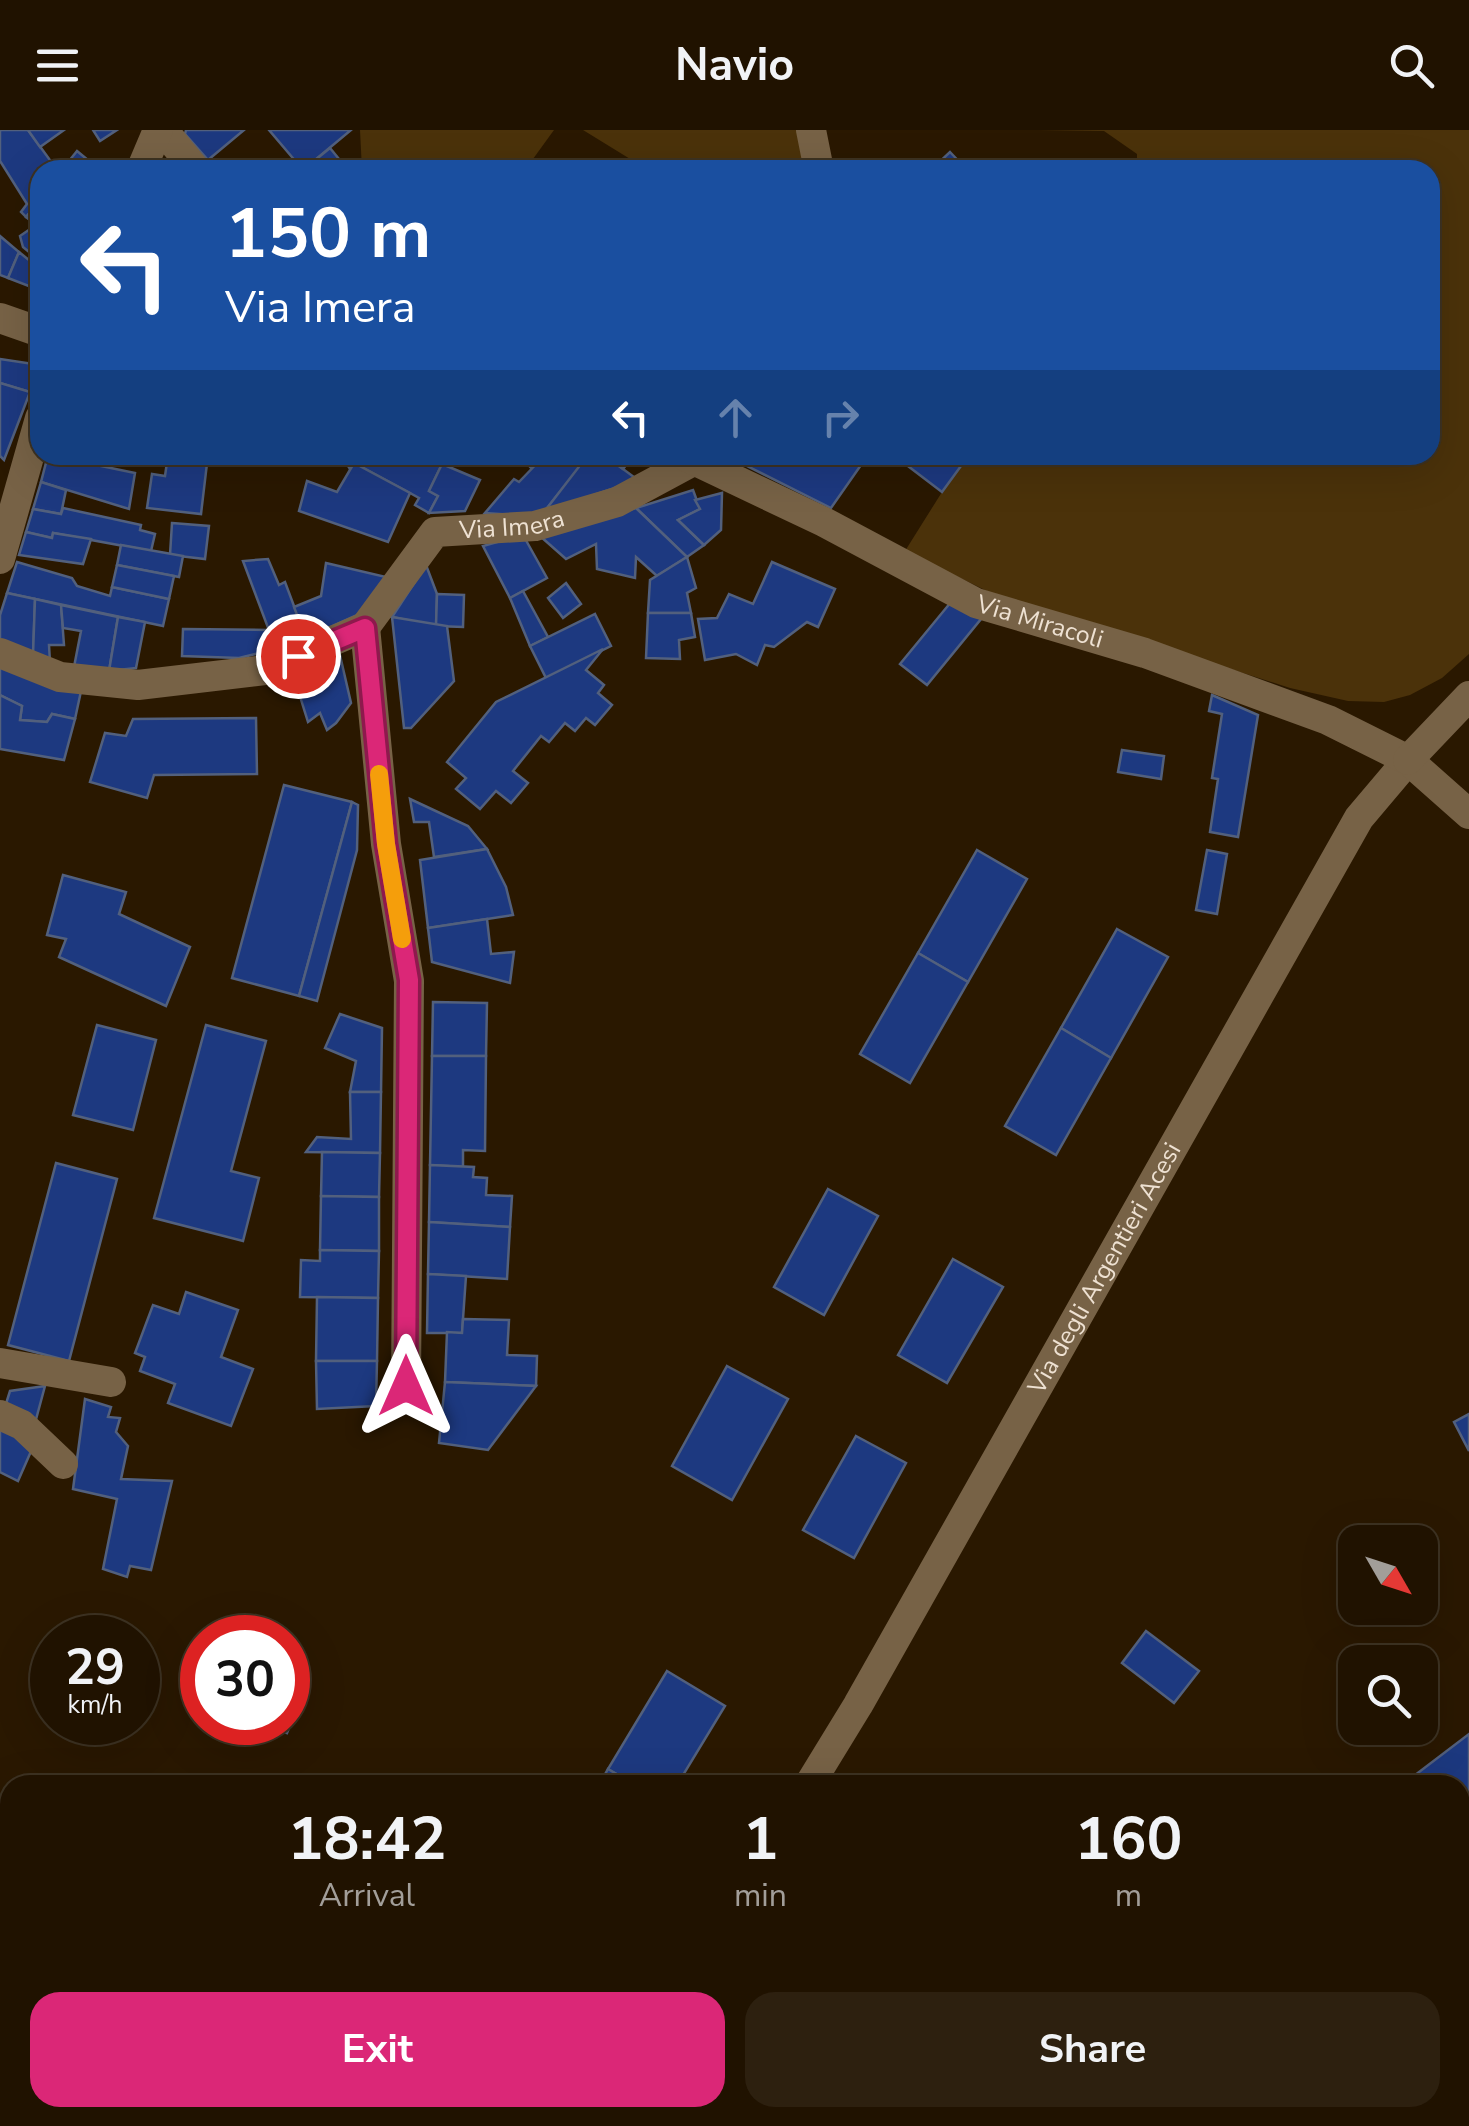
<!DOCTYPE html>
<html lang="en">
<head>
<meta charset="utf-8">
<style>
  :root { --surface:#201200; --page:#2d200f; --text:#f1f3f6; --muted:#a29e99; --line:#3d3222; --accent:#db2777 }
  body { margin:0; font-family:"Nunito Sans",sans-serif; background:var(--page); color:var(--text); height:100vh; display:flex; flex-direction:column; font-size:38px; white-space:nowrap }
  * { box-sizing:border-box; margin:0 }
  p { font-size:32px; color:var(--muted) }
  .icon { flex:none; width:55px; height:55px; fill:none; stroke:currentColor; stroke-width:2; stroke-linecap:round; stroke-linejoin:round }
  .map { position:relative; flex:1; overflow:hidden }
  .details { position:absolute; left:0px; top:1645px; width:1470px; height:352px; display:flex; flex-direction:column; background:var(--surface); border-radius:30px 30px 0 0; box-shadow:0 10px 40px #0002,0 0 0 2px var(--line) }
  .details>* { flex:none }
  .hud { position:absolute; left:30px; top:30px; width:1410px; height:305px; border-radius:30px; box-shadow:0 10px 40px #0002,0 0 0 2px var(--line); background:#1a4fa0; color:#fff; overflow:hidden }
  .needle { width:65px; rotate:129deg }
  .tools { position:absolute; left:1338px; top:1395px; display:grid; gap:20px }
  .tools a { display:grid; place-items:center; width:100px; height:100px; border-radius:20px; background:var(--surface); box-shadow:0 10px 40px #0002,0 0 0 2px var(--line); font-size:50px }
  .speed { position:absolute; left:30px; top:1485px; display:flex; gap:20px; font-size:50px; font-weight:700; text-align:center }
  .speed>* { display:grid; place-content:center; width:130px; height:130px; border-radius:50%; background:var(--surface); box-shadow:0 10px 40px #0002,0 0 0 2px var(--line); line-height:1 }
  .speed small { font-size:25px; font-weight:400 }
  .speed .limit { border:15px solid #d22; background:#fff; color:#111 }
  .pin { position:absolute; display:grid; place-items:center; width:85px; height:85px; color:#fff; margin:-42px; border:5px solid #fff; border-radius:50%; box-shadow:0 2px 10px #0007 }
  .me { position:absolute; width:110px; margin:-55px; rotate:0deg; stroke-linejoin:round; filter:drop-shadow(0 0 8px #0008) }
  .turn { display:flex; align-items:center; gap:35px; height:210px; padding:0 30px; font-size:45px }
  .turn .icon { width:130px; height:130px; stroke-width:2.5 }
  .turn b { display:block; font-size:70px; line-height:85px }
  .lanes { display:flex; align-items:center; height:95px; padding:0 30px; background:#0003; justify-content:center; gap:50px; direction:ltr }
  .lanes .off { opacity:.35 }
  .eta { display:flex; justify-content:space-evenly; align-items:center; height:170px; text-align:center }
  .eta b { font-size:60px; font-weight:700; line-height:70px }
  .cta { display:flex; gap:20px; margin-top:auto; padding:20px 30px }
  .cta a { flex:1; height:115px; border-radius:30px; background:var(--accent); color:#fff; font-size:40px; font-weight:700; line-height:115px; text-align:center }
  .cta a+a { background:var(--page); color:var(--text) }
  header { display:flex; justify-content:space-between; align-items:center; height:130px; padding:0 30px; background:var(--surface); font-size:45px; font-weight:700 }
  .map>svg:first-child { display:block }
  .green { fill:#4b320a }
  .building { fill:#1d3980; stroke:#52607d; stroke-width:2.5 }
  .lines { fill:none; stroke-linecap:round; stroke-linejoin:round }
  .street { stroke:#776246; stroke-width:30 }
  .secondary { stroke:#776246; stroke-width:30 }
  .route-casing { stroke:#8e194d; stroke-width:25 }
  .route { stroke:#db2777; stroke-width:18 }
  .slow { stroke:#f59e0b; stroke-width:18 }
  .labels { text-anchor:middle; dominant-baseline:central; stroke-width:8; stroke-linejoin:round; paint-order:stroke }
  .street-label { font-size:25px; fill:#eee1d2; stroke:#2a1800 }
</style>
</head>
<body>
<header><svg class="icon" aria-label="menu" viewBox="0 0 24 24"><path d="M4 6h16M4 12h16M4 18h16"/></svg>Navio<svg class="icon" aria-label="search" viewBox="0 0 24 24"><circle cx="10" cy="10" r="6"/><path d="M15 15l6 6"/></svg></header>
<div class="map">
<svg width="1469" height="1996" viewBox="0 0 1469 1996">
  <rect width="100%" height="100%" fill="#2a1800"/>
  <g class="green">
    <path d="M 360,0 L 554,0 L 525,40 L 362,40 Z"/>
    <path d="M 583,0 L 800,0 L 803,40 L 648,40 Z"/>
    <path d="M 1038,0 L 1469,0 L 1469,524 L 1442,548 L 1410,565 L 1384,572 L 1348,571 L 1290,558 L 987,461 L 905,421 L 942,362 L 969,325 L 1430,325 L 1430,40 L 1137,40 L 1137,24 L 1104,1 Z"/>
  </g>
  <g class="building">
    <path d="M 0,0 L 28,0 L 55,37 L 53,40 L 40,40 L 40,56 L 31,67 L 38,73 L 26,87 L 21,82 L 27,74 L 0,31 Z"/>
    <path d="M 28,0 L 64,0 L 40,17 Z"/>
    <path d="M 93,0 L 117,0 L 100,11 Z"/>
    <path d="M 186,0 L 244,0 L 208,30 L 185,4 Z"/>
    <path d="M 269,0 L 351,0 L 303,40 Z"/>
    <path d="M 330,18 L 348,40 L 303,40 Z"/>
    <path d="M 77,21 L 100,40 L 53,40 L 60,32 L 65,36 Z"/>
    <path d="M 950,22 L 967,40 L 918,40 L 926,32 L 932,39 Z"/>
    <path d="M 40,56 L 40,98 L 26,87 L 38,73 L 31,67 Z"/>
    <path d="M 36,95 L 40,98 L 40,131 L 23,117 L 20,106 Z"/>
    <path d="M 0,106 L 19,122 L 8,148 L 0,145 Z"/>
    <path d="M 19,122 L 40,139 L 39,160 L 8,148 Z"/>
    <path d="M 0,229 L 40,235 L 30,262 L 0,253 Z"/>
    <path d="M 0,253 L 30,262 L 4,330 L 0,326 Z"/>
    <path d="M 48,325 L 135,343 L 129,379 L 41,352 Z"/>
    <path d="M 168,325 L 208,325 L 201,384 L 147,378 L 152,344 L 165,346 Z"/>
    <path d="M 341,325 L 381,325 L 394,329 L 397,325 L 427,325 L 442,334 L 429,361 L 438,366 L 429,383 L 415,375 L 419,368 L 410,363 L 354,333 L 350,339 Z"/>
    <path d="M 519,325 L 545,325 L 532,339 Z"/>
    <path d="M 545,325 L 572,325 L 582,334 L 544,382 L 530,386 L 485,383 L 514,349 L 519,352 Z"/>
    <path d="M 588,325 L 604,325 L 638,350 L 544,382 Z"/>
    <path d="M 604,325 L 634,325 L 623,339 Z"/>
    <path d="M 725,325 L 868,325 L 831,378 Z"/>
    <path d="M 911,325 L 969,325 L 942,362 L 904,333 Z"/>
    <path d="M 354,333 L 410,363 L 388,412 L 299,381 L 307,351 L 337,362 Z"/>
    <path d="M 442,334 L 480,350 L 465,381 L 429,383 L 438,366 L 429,361 Z"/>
    <path d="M 41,352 L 66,360 L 61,384 L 33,379 Z"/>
    <path d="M 693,360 L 700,379 L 678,390 L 704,415 L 687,427 L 636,378 Z"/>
    <path d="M 722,363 L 721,400 L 704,415 L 678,390 L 700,379 L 695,370 Z"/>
    <path d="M 63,378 L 141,395 L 140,400 L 155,404 L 151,421 L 53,403 L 52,408 L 26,402 L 33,379 L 61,384 Z"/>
    <path d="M 636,378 L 687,427 L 657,446 L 636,427 L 635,448 L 597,439 L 596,414 L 566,429 L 540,406 Z"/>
    <path d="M 172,393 L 209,396 L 205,429 L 170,425 Z"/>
    <path d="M 26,402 L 52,408 L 53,403 L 91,409 L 83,434 L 19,425 Z"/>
    <path d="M 523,405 L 547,448 L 510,468 L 483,416 Z"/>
    <path d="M 121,415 L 183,426 L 179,447 L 117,435 Z"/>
    <path d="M 687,427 L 696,458 L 687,463 L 691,483 L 648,483 L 650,450 Z"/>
    <path d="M 268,429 L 279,455 L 285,452 L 306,508 L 276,519 L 243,431 Z"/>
    <path d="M 17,432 L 72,448 L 77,456 L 110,466 L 112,457 L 169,469 L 163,496 L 7,463 Z"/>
    <path d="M 772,432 L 835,459 L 818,497 L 807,492 L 774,517 L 765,515 L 757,535 L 736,524 L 705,530 L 698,489 L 717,488 L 729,464 L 753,474 Z"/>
    <path d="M 326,433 L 386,447 L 364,482 L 306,508 L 294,477 L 321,466 Z"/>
    <path d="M 117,435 L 174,446 L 169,469 L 112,457 Z"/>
    <path d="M 426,435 L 437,464 L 436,496 L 392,487 Z"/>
    <path d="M 566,453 L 581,474 L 563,488 L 548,468 Z"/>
    <path d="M 523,461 L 548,507 L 530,516 L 510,468 Z"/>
    <path d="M 7,463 L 35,469 L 33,525 L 0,510 L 0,485 Z"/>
    <path d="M 437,464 L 464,465 L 463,497 L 436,496 Z"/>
    <path d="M 35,469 L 61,475 L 64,515 L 49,515 L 50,532 L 33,525 Z"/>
    <path d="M 951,472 L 981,489 L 927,555 L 900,534 Z"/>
    <path d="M 61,475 L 118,487 L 109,541 L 74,537 L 81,501 L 63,498 Z"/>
    <path d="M 648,483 L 691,483 L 695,507 L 679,510 L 680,529 L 646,528 Z"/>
    <path d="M 595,484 L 611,516 L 546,548 L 530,516 Z"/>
    <path d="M 118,487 L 145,492 L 136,538 L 109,541 Z"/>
    <path d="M 392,487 L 447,496 L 454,551 L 411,598 L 404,598 Z"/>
    <path d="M 183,499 L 269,500 L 276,519 L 239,528 L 182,526 Z"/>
    <path d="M 603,519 L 586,540 L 604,555 L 598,563 L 612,575 L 595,595 L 586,588 L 575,601 L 565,593 L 549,612 L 541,606 L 513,641 L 528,653 L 511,673 L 496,661 L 480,679 L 456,659 L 466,648 L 447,632 L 496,572 Z"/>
    <path d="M 339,521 L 351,573 L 336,593 L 327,600 L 320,583 L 308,592 L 293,544 Z"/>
    <path d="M 0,537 L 81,561 L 75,589 L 52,584 L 47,592 L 20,590 L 22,576 L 0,565 Z"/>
    <path d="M 0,565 L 22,576 L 20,590 L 47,592 L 52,584 L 75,589 L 64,630 L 0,619 Z"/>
    <path d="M 1212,565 L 1258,585 L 1238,707 L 1210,702 L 1218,649 L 1212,648 L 1222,584 L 1209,581 Z"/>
    <path d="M 256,588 L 257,644 L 154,645 L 147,668 L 90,652 L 105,603 L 126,606 L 133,589 Z"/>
    <path d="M 1122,620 L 1164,626 L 1161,649 L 1118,642 Z"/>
    <path d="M 284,655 L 352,672 L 299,866 L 232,848 Z"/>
    <path d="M 410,669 L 468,696 L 487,719 L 434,727 L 429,692 L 414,692 Z"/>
    <path d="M 352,672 L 358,675 L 357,720 L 317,871 L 299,866 Z"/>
    <path d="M 487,719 L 506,757 L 513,785 L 428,798 L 420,730 Z"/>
    <path d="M 977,720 L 1027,749 L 968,852 L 918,823 Z"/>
    <path d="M 1207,720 L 1227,724 L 1217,784 L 1196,780 Z"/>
    <path d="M 63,745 L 126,762 L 119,784 L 190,817 L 166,876 L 59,827 L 66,809 L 47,805 Z"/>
    <path d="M 487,789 L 491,824 L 514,822 L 510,853 L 432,832 L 428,798 Z"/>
    <path d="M 1117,799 L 1168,827 L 1111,928 L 1061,898 Z"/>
    <path d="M 918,823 L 968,852 L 910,953 L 860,924 Z"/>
    <path d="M 433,872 L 487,873 L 486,926 L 432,926 Z"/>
    <path d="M 340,884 L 382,898 L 381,962 L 350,962 L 356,931 L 325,918 Z"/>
    <path d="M 97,895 L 156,910 L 133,1000 L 73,985 Z"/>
    <path d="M 206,895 L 266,911 L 231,1041 L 259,1048 L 243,1111 L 154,1088 Z"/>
    <path d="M 1061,898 L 1111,928 L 1056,1025 L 1005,996 Z"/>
    <path d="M 432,926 L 486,926 L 485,1021 L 463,1020 L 463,1037 L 430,1035 Z"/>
    <path d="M 350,962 L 381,962 L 380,1023 L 306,1022 L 317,1007 L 351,1009 Z"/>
    <path d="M 322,1022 L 380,1023 L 379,1067 L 321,1066 Z"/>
    <path d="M 56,1033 L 117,1049 L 69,1231 L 8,1215 Z"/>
    <path d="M 430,1035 L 474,1037 L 473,1047 L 487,1048 L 486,1065 L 512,1066 L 510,1097 L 429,1092 Z"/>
    <path d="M 828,1059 L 878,1086 L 824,1185 L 774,1157 Z"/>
    <path d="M 321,1066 L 379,1067 L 379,1121 L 320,1120 Z"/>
    <path d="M 429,1092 L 510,1097 L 507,1149 L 428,1144 Z"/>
    <path d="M 320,1120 L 379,1121 L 378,1168 L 300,1167 L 301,1130 L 320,1131 Z"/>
    <path d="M 953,1129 L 1003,1157 L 947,1253 L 898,1225 Z"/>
    <path d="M 428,1144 L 466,1146 L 462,1203 L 427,1203 Z"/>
    <path d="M 186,1162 L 238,1180 L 221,1227 L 253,1239 L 231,1296 L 168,1273 L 175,1254 L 140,1241 L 145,1227 L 135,1223 L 153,1175 L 179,1184 Z"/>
    <path d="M 317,1167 L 378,1168 L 377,1231 L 316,1231 Z"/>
    <path d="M 463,1189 L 509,1190 L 507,1225 L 537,1226 L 536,1256 L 445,1252 L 447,1202 L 462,1203 Z"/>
    <path d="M 316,1231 L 377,1231 L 376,1276 L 317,1279 Z"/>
    <path d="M 727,1236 L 788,1269 L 732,1370 L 672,1336 Z"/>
    <path d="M 445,1252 L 536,1256 L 488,1320 L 439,1313 Z"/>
    <path d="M 45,1256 L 35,1293 L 4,1280 L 10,1261 Z"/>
    <path d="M 85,1269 L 111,1277 L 108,1287 L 120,1288 L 116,1302 L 128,1316 L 121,1349 L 172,1351 L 151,1440 L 130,1436 L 127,1447 L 103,1439 L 117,1369 L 73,1359 Z"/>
    <path d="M 1469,1284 L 1469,1321 L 1454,1292 Z"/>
    <path d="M 0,1291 L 32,1319 L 18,1351 L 0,1342 Z"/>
    <path d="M 856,1306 L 906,1333 L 854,1428 L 803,1400 Z"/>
    <path d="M 226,1488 L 244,1495 L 239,1508 L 218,1508 Z"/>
    <path d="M 244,1495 L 274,1508 L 239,1508 Z"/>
    <path d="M 1146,1501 L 1199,1541 L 1174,1573 L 1122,1533 Z"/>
    <path d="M 667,1541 L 725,1576 L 677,1655 L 635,1655 L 608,1639 Z"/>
    <path d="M 202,1545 L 202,1569 L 194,1565 Z"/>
    <path d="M 288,1556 L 303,1563 L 287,1603 L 262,1592 L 288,1592 Z"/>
    <path d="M 1469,1604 L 1469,1682 L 1460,1689 L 1460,1655 L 1402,1655 Z"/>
    <path d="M 608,1639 L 635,1655 L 599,1655 Z"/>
    <path d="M 0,1761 L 10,1765 L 10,1867 L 0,1863 Z"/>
    <path d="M 1469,1944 L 1469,1996 L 1399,1996 L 1410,1988 L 1460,1988 L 1460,1950 Z"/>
    <path d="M 415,1988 L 497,1988 L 492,1996 L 410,1996 Z"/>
  </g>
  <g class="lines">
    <g class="street">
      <path d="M 811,0 L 818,35 L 816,40"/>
      <path d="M 0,188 L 40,202"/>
      <path d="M 365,497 L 386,714 L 409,851 L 406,1256"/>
      <path id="s1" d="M 0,523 L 60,547 L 138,555 L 265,540 L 365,497 L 435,402 L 535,396 L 617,372 L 693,331"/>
      <path d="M 0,1233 L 111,1252"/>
      <path d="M 0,1285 L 22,1295 L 63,1334"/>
      <path id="s2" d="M 809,1655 L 858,1575 L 1359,688 L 1408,630"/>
      <path d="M 605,1996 L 610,1988"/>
    </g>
    <g class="secondary">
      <path d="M 163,0 L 196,40"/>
      <path d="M 141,40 L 158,0"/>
      <path id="s3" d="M 683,325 L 824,392 L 976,473 L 1145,523 L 1328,590 L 1408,630 L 1469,684"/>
      <path d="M 0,429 L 40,288"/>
      <path d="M 1408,630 L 1469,566"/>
    </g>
  </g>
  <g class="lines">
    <defs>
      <path id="route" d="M 298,526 L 365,498 L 386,714 L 409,850 L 406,1256"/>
    </defs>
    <use href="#route" class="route-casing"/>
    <use href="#route" class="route"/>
    <path class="slow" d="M 379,644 L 386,714 L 402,809"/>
  </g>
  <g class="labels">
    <g class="street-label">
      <text stroke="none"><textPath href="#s1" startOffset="575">Via Imera</textPath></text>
      <text stroke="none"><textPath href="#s3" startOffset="395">Via Miracoli</textPath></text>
      <text stroke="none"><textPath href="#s2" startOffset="595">Via degli Argentieri Acesi</textPath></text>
    </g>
  </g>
</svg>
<div class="tools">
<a><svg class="needle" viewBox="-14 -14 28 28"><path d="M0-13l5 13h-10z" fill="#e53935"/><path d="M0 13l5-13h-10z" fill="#a29e99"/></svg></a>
<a><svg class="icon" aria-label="search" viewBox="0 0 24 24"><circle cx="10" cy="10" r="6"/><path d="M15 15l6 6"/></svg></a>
</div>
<div class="speed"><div>29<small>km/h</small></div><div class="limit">30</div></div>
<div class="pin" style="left:298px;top:526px;background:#d93025"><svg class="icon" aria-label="arrive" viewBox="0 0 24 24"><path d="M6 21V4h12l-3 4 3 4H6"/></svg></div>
<svg class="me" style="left:406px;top:1256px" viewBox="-20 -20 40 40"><path d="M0-17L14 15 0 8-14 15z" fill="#db2777" stroke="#fff" stroke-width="4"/></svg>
<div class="hud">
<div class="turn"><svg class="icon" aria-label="left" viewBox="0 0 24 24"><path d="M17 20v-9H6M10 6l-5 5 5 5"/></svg><div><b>150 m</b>Via Imera</div></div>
<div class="lanes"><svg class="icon" aria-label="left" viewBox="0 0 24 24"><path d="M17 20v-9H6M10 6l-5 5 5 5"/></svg><svg class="icon off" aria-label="ahead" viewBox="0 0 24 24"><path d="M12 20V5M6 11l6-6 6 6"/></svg><svg class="icon off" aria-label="right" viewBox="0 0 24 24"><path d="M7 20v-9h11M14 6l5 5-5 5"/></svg></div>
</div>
<section class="details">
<div class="eta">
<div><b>18:42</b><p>Arrival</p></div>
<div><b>1</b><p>min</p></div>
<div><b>160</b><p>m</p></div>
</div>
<div class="cta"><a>Exit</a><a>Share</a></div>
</section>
</div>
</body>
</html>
